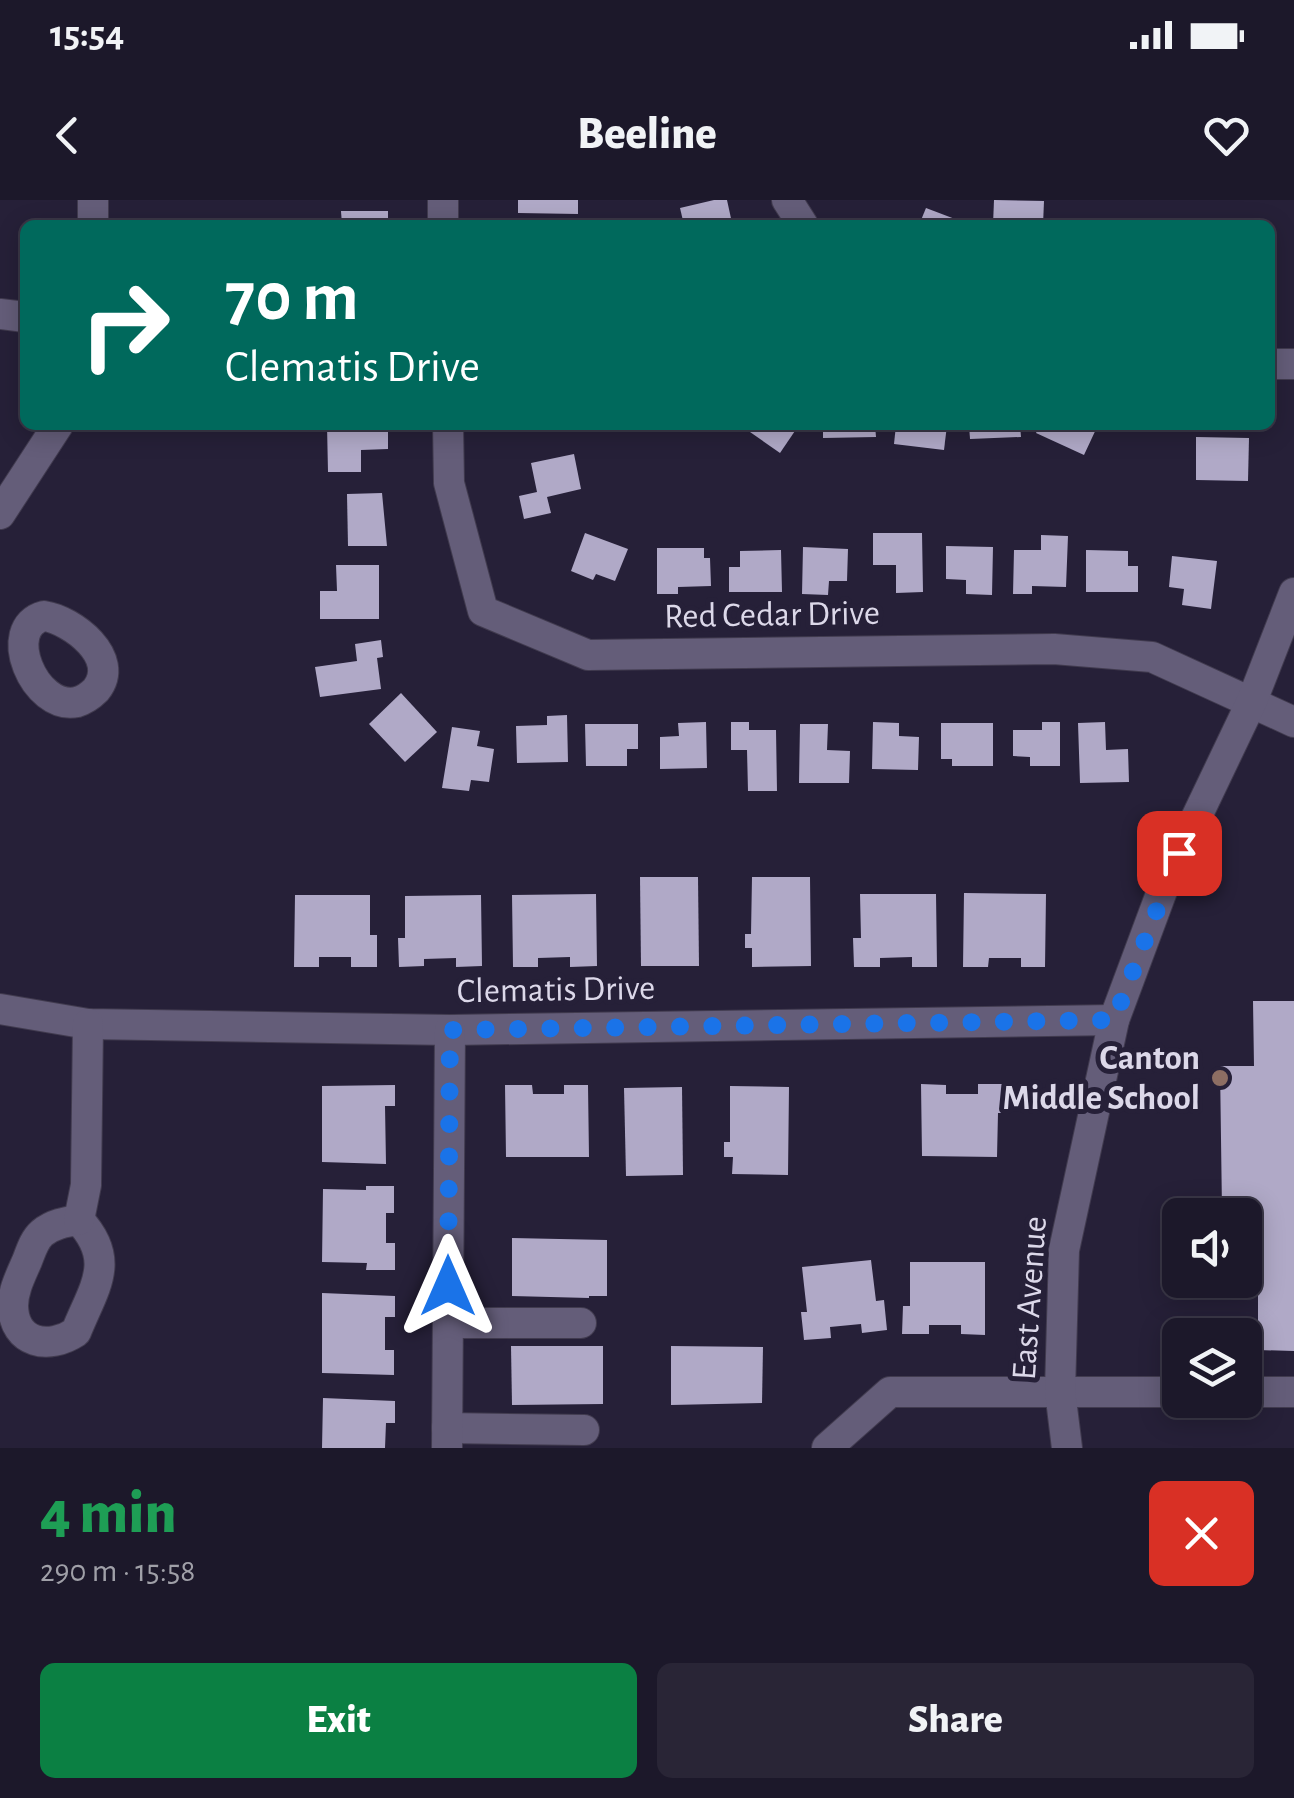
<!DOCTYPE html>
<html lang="en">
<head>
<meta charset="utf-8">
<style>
  :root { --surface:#1c182a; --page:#292536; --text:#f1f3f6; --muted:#a0a0a8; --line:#3a3747; --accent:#0b8043 }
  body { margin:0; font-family:"Alegreya Sans",sans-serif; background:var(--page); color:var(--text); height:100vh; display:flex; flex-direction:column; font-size:38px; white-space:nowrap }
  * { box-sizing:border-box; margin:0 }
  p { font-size:32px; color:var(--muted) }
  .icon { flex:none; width:55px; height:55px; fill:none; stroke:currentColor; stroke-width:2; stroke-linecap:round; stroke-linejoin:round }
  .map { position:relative; height:1248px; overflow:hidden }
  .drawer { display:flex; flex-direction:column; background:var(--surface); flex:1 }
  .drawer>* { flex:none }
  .hud { position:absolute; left:20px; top:20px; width:1255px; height:210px; border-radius:15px; box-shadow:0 5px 25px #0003,0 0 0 2px var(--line); background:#00695c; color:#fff; overflow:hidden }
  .fabs { position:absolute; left:1162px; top:998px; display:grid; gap:20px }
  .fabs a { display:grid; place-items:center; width:100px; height:100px; border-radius:15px; background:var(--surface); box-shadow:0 5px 25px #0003,0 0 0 2px var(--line); font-size:50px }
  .pin { position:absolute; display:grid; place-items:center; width:85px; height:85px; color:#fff; margin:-42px; border-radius:20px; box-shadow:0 5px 15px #0006 }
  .me { position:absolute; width:110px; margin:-55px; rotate:0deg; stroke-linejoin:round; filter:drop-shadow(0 0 8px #0008) }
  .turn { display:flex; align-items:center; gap:35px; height:210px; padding:0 40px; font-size:45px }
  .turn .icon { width:130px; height:130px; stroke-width:2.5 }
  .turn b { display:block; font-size:70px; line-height:85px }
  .round { display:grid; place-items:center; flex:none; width:105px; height:105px; border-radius:15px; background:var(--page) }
  .overview { display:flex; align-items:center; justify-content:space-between; height:170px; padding:0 40px }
  h1 { font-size:60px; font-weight:800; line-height:75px; color:#1e9e55 }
  .action { display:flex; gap:20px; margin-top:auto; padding:20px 40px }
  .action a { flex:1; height:115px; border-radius:15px; background:var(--accent); color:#fff; font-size:40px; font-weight:800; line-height:115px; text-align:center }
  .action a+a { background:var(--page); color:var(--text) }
  .status { display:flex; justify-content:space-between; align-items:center; height:70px; padding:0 50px; background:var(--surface); direction:ltr }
  .status svg { height:28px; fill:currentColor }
  header { display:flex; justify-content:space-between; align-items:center; height:130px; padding:0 40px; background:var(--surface); font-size:45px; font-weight:800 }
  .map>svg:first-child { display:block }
  .building { fill:#b0a9c7 }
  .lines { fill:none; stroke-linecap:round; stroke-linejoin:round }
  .minor-casing { stroke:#413b4f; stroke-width:32 }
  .minor { stroke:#645d79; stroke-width:30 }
  .route { stroke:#1a73e8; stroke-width:18; stroke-dasharray:0 32.4 }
  .education-dot { fill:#8d6e63; stroke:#262038; stroke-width:4 }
  .labels { text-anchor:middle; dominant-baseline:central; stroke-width:10; stroke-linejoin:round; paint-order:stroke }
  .street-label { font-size:35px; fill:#dcd8e9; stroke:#262038 }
  .poi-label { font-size:35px; font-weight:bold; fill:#dcd8e9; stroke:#262038; text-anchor:end }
</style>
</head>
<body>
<div class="status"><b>15:54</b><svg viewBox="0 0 49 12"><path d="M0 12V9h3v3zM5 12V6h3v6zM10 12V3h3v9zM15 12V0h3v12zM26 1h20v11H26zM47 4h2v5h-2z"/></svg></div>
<header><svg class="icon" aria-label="back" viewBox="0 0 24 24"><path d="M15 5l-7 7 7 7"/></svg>Beeline<svg class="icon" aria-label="heart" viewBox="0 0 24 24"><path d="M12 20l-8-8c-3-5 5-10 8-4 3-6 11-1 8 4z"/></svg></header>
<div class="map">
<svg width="1294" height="1248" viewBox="0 0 1294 1248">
  <rect width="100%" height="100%" fill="#262038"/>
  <g class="building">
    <path d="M 518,0 L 578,0 L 578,14 L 518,13 Z"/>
    <path d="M 714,0 L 727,0 L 732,23 L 684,25 L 680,8 Z"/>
    <path d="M 994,0 L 1044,1 L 1043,25 L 993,25 Z"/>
    <path d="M 926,8 L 955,19 L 953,25 L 919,25 Z"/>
    <path d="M 341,11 L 388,11 L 388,25 L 342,25 Z"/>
    <path d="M 327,225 L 388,225 L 388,249 L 361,250 L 361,272 L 328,272 Z"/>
    <path d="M 740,225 L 799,225 L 780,253 Z"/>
    <path d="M 823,225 L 875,225 L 876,237 L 823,238 Z"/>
    <path d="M 896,225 L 947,225 L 944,250 L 894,244 Z"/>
    <path d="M 969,225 L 1020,225 L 1021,237 L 970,239 Z"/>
    <path d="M 1040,225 L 1098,225 L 1084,255 L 1036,233 Z"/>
    <path d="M 1196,237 L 1249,238 L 1248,281 L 1196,280 Z"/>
    <path d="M 574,254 L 581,289 L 547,297 L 551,313 L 524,319 L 519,296 L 537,292 L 531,263 Z"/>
    <path d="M 382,293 L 387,346 L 348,346 L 347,294 Z"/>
    <path d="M 585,333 L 628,349 L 615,381 L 596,374 L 593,380 L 571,371 Z"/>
    <path d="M 873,333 L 922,333 L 923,392 L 896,393 L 896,365 L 873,365 Z"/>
    <path d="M 1041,335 L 1068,336 L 1066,387 L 1032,386 L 1032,394 L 1013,394 L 1014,350 L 1041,350 Z"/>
    <path d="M 946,346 L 993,347 L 992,395 L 966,394 L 966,380 L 946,379 Z"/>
    <path d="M 803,347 L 848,349 L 847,381 L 829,381 L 828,395 L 802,394 Z"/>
    <path d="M 657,348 L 704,348 L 704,358 L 710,358 L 711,386 L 678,387 L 678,394 L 657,394 Z"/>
    <path d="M 781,350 L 782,392 L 729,392 L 729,367 L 740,367 L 740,351 Z"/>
    <path d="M 1086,350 L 1128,351 L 1128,366 L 1138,366 L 1138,392 L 1086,392 Z"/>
    <path d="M 1172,356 L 1217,361 L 1211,409 L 1182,405 L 1184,389 L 1169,387 Z"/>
    <path d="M 336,365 L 379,365 L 379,419 L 320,419 L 320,391 L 337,391 Z"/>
    <path d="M 381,440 L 383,457 L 377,458 L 381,489 L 320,497 L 315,467 L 357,461 L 355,444 Z"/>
    <path d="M 401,493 L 437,532 L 405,562 L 369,524 Z"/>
    <path d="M 567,515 L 568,562 L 517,563 L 516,526 L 547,525 L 547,516 Z"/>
    <path d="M 706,522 L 707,568 L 660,569 L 660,537 L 679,536 L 678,523 Z"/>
    <path d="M 731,522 L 749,522 L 749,530 L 776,530 L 777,591 L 748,591 L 747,550 L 731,550 Z"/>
    <path d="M 873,522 L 899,523 L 899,536 L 919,537 L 918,570 L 872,569 Z"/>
    <path d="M 1042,522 L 1060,522 L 1060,566 L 1030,566 L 1030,557 L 1013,556 L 1013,530 L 1042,530 Z"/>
    <path d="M 1105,522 L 1106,550 L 1128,549 L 1129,582 L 1080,583 L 1078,523 Z"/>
    <path d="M 941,523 L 993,523 L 993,566 L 952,566 L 952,559 L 941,559 Z"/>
    <path d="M 585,524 L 638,524 L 638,549 L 627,549 L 627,566 L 586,566 Z"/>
    <path d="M 800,524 L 828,524 L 827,550 L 850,551 L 849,583 L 799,583 Z"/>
    <path d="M 452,527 L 480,531 L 477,546 L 494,549 L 489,582 L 471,580 L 469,591 L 442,588 Z"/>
    <path d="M 640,677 L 698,677 L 699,766 L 641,766 Z"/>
    <path d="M 752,677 L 810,677 L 811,766 L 752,767 L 752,748 L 745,748 L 745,734 L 751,734 Z"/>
    <path d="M 964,693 L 1046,694 L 1045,767 L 1021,767 L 1021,758 L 989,758 L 988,767 L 963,767 Z"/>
    <path d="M 596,694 L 597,766 L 570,767 L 570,757 L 538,758 L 538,767 L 513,767 L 512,695 Z"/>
    <path d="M 860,694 L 936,694 L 937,767 L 912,767 L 912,757 L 880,758 L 880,767 L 854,767 L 853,738 L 861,738 Z"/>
    <path d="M 295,695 L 370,695 L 370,735 L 377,735 L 377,767 L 351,767 L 351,757 L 319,757 L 319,767 L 294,767 Z"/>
    <path d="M 481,695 L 482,766 L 456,767 L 456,758 L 424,759 L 424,766 L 399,767 L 398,738 L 405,738 L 405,696 Z"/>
    <path d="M 1253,801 L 1294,801 L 1294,1151 L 1258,1150 L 1258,1093 L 1241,1093 L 1241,1080 L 1245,1080 L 1245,1015 L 1241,1015 L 1241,1011 L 1222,1011 L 1220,866 L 1254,866 Z"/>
    <path d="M 921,884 L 946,885 L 946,894 L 978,894 L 978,884 L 1004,884 L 1004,913 L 998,913 L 997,957 L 922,956 Z"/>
    <path d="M 395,885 L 395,906 L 385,906 L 386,964 L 322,962 L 322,886 Z"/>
    <path d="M 505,885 L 532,885 L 533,894 L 564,894 L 564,885 L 588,885 L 589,957 L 506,957 Z"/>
    <path d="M 730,886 L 789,887 L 788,975 L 732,974 L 733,957 L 724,957 L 724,942 L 730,942 Z"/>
    <path d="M 682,887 L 683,975 L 626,976 L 624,888 Z"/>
    <path d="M 366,986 L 394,986 L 394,1013 L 386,1013 L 386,1043 L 395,1043 L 395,1070 L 366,1070 L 367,1063 L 322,1062 L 323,989 L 366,990 Z"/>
    <path d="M 512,1038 L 607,1040 L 607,1096 L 589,1096 L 589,1098 L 512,1096 Z"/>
    <path d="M 871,1060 L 876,1101 L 884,1100 L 887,1130 L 862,1133 L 861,1124 L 830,1127 L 831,1138 L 804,1140 L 801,1112 L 807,1112 L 802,1067 Z"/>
    <path d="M 910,1062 L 985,1062 L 985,1135 L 961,1134 L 961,1125 L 929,1125 L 929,1134 L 902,1134 L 903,1106 L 910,1106 Z"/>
    <path d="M 322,1093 L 395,1096 L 395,1117 L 385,1117 L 385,1150 L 394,1150 L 394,1175 L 322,1173 Z"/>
    <path d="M 511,1146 L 603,1146 L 603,1204 L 512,1205 Z"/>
    <path d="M 671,1146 L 763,1147 L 762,1203 L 671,1205 Z"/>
    <path d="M 323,1198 L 395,1201 L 395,1223 L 386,1223 L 385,1248 L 322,1248 Z"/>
  </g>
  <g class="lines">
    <defs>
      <g id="minor">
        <path d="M 93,0 L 93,25"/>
        <path d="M 443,0 L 443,25"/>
        <path d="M 787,0 L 803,25"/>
        <path d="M 0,114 L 25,117"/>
        <path d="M 1270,164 L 1294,164"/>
        <path d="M 448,225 L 449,283 L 483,411 L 588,455 L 1054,449 L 1152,457 L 1294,522"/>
        <path d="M 0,314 L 58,225"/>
        <path d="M 44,416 C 72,420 122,458 96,490 C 91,495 84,500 77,502 C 34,511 0,427 44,416 Z"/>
        <path d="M 0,809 L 88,824 L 450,830 L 1114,820"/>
        <path d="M 79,1020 C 117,1061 94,1087 76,1132 C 49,1150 14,1144 13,1106 C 13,1090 21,1075 27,1061 C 31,1051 34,1040 42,1033 C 53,1024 65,1022 79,1020 Z"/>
        <path d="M 79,1020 L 86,985 L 88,824"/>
        <path d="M 448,1123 L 581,1123"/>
        <path d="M 1245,1192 L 1294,1192"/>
        <path d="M 447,1228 L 584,1230"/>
        <path d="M 447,1248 L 450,830"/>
        <path d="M 827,1248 L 890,1192 L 1180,1192"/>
        <path d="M 1067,1248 L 1060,1191 L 1064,1050 L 1114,820 L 1165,683 L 1252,501 L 1294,393"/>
      </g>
    </defs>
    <use href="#minor" class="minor-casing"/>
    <use href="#minor" class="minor"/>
  </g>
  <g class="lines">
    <path class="route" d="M 448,1086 L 450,830 L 1114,820 L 1179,653"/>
  </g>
  <circle class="education-dot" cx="1220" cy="878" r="10"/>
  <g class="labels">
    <g class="street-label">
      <text transform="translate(772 415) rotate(-1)">Red Cedar Drive</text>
      <text transform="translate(556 790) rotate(-1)">Clematis Drive</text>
      <text transform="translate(1030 1098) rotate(-86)">East Avenue</text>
    </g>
    <g class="poi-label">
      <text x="1200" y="858">Canton<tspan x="1200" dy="40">Middle School</tspan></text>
    </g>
  </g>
</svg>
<div class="fabs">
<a><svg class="icon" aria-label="sound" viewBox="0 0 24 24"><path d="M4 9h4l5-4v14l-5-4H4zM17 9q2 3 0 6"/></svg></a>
<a><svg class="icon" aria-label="layers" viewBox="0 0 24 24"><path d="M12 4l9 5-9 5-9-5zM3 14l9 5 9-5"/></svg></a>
</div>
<div class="pin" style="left:1179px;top:653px;background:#d93025"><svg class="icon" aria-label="arrive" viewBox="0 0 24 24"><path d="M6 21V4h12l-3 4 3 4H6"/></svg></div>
<svg class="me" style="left:448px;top:1086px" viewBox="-20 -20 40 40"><path d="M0-17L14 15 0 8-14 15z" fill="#1a73e8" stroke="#fff" stroke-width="4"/></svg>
<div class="hud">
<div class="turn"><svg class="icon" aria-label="right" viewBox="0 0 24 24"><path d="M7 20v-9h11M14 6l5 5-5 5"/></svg><div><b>70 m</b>Clematis Drive</div></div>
</div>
</div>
<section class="drawer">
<div class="overview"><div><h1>4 min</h1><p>290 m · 15:58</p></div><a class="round" style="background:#d93025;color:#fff"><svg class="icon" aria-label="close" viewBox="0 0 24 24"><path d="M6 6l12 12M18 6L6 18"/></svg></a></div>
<div class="action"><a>Exit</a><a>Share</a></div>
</section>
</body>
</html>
